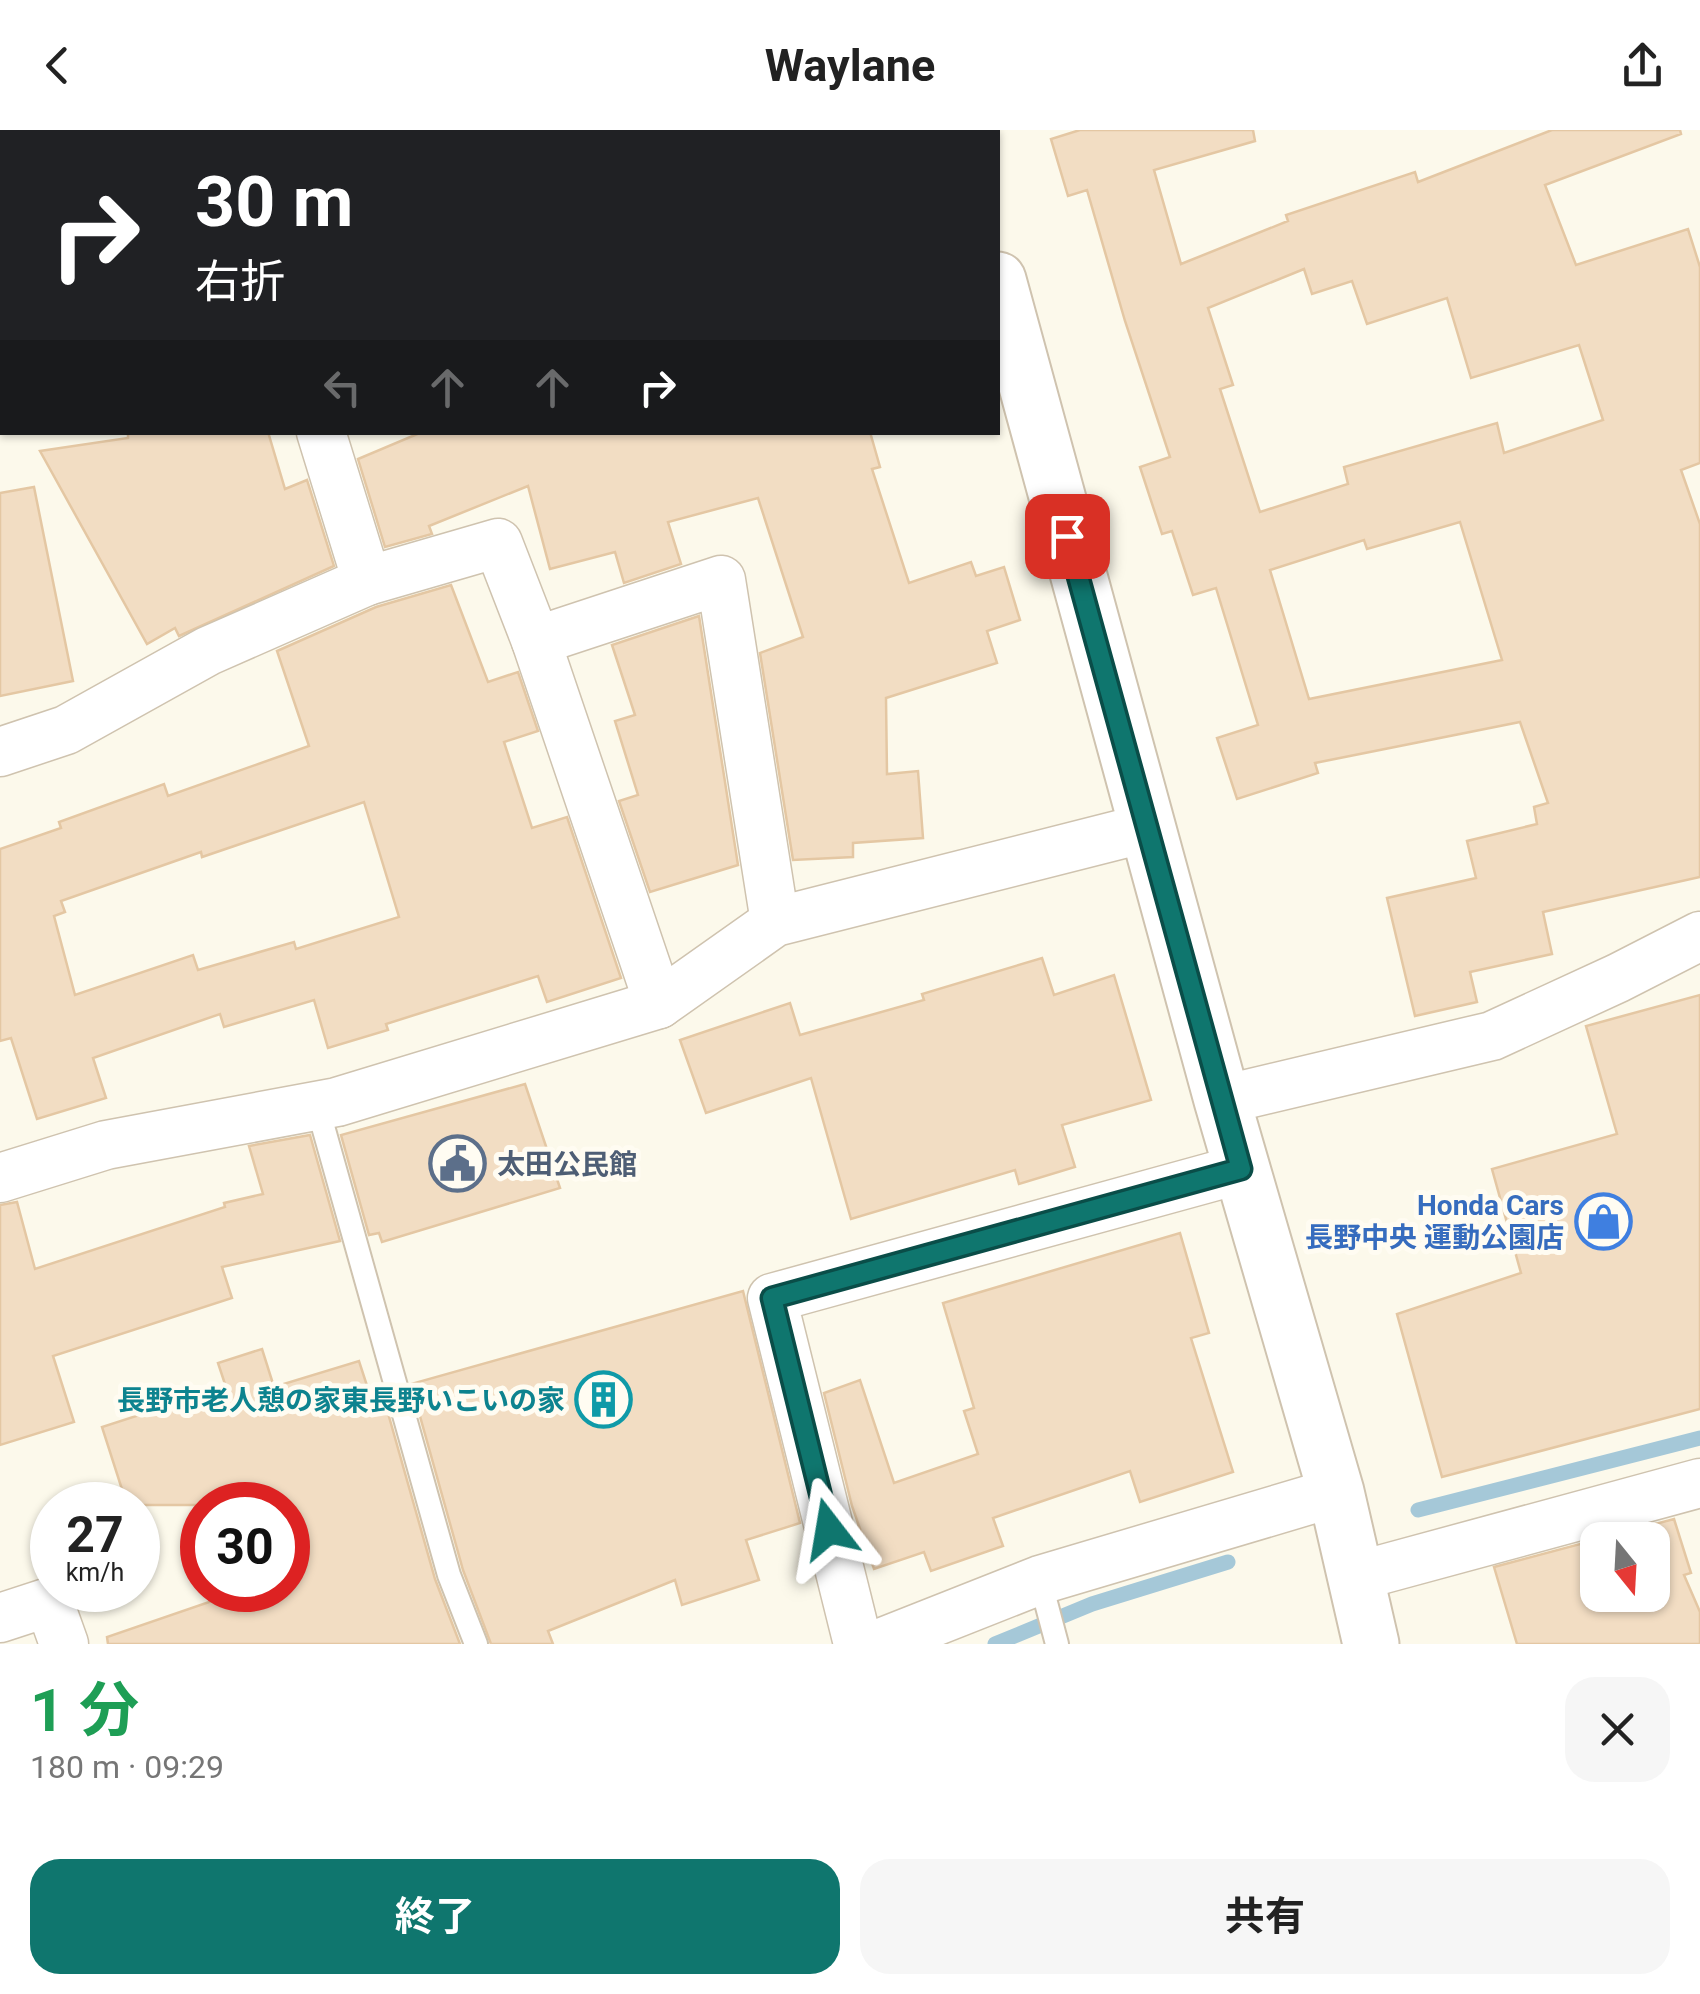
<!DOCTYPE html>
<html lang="ja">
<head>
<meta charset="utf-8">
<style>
  :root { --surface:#fff; --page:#f6f6f6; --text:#222; --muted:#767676; --accent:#0f766e }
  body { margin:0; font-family:Roboto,"Noto Sans JP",sans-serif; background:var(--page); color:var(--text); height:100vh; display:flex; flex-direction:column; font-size:38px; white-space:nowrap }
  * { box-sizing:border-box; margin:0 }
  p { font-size:32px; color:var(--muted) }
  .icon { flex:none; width:55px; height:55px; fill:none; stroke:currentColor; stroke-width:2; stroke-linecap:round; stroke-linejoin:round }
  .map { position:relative; height:1514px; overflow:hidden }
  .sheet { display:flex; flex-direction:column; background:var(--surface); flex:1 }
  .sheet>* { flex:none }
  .top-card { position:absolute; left:0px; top:0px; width:1000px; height:305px; box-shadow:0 2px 8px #0004; background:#202124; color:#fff; overflow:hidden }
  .needle { width:65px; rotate:162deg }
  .controls { position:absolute; left:1580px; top:1392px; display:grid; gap:20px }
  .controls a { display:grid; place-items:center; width:90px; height:90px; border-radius:20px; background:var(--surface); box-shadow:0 2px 8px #0004; font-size:50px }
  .speed { position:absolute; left:30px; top:1352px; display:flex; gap:20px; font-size:50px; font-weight:700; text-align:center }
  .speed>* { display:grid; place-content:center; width:130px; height:130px; border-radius:50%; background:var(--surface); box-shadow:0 2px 8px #0004; line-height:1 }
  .speed small { font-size:25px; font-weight:400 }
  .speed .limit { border:15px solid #d22; background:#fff; color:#111 }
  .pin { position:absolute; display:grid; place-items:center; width:85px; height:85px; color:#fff; margin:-42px; border-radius:20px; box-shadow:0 5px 15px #0006 }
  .me { position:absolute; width:110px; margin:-55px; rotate:346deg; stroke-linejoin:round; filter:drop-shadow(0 0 8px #0008) }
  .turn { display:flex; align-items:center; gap:35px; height:210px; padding:0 30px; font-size:45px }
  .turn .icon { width:130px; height:130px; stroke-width:2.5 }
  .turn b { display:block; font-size:70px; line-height:85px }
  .lanes { display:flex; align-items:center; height:95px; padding:0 30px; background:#0003; justify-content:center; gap:50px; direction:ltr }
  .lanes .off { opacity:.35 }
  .round { display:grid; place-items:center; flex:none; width:105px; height:105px; border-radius:30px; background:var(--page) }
  .overview { display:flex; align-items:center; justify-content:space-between; height:170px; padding:0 30px }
  h1 { font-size:60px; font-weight:700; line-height:75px; color:#1e9e55 }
  .cta { display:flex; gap:20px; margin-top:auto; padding:20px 30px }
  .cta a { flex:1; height:115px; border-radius:30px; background:var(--accent); color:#fff; font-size:40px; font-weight:700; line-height:115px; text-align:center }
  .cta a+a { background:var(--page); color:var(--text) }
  header { display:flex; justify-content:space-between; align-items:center; height:130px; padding:0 30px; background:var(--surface); font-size:45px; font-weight:700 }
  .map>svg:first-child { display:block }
  .green { fill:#d1ebc9 }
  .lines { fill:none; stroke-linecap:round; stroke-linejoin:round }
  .stream { stroke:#a5c8d8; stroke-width:15 }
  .building { fill:#f2ddc3; stroke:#e4c7a3; stroke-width:2.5; fill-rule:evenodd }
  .service-casing { stroke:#cfc3af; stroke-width:26 }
  .minor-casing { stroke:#cfc3af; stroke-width:51 }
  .tertiary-casing { stroke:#cfc3af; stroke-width:59 }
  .service { stroke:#fff; stroke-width:22 }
  .minor { stroke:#fff; stroke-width:48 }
  .tertiary { stroke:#fff; stroke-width:55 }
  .route-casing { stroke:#0a4d48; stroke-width:25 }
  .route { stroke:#0f766e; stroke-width:18 }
  .labels { text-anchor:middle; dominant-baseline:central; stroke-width:10; stroke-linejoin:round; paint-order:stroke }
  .service-label { font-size:28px; font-weight:bold; fill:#4e5e75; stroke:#fffcf2; text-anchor:start }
  .shop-label { font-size:28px; font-weight:bold; fill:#366cbe; stroke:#fffcf2; text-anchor:end }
  .culture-label { font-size:28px; font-weight:bold; fill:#0d838f; stroke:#fffcf2; text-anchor:end }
</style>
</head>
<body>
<header><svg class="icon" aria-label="back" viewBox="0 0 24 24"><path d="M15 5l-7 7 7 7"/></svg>Waylane<svg class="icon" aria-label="share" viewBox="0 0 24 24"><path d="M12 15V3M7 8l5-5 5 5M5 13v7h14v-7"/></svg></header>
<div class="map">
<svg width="1700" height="1514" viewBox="0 0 1700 1514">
  <rect width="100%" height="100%" fill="#fcf9eb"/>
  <path class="green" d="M 0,0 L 281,0 L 2,2 L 0,93 Z"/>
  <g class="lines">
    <g class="stream">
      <path d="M 1418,1380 L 1700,1308"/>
      <path d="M 995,1514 L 1092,1474 L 1228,1432"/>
    </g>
  </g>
  <g class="building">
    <path d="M 1080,0 L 1253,0 L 1255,11 L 1154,40 L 1181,134 L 1288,91 L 1286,85 L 1415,42 L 1418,52 L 1552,0 L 1680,0 L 1681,4 L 1545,55 L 1576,135 L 1688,99 L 1700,137 L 1700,333 L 1681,340 L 1700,394 L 1700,747 L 1543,782 L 1552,824 L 1470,842 L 1477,872 L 1415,886 L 1387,768 L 1476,748 L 1467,711 L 1537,694 L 1534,677 L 1548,673 L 1520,592 L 1315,633 L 1318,643 L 1237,669 L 1217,608 L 1258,595 L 1216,458 L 1193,465 L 1172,401 L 1162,404 L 1140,337 L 1170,327 L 1125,191 L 1087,60 L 1068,66 L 1051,9 ZM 1304,139 L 1312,164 L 1352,151 L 1367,194 L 1447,168 L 1471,248 L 1579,215 L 1603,290 L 1504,323 L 1497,293 L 1344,337 L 1348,354 L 1260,382 L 1220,259 L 1233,255 L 1208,178 ZM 1460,392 L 1502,530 L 1309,569 L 1270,440 L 1364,410 L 1367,419 Z"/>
    <path d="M 128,302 L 268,302 L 285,359 L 307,350 L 334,436 L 179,506 L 175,498 L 147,514 L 40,321 L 128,308 Z"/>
    <path d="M 422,302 L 870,302 L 880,337 L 872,339 L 909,453 L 971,432 L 976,446 L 1004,437 L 1020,490 L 987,501 L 997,533 L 886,568 L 887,644 L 918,641 L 923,708 L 853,713 L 853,727 L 793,730 L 760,523 L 803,507 L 758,368 L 668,392 L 681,434 L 624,453 L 615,422 L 550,439 L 528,356 L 429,396 L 432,404 L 385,417 L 358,329 Z"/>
    <path d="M 34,357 L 73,551 L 0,566 L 0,363 Z"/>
    <path d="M 451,455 L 488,552 L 518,542 L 538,601 L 504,612 L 532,698 L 567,687 L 621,848 L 547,872 L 538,846 L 386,894 L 388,900 L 328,918 L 314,870 L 224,897 L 220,884 L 93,928 L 106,968 L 37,989 L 11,908 L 0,911 L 0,719 L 61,698 L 59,692 L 164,654 L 168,666 L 309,616 L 277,521 L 376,477 ZM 364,672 L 399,787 L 296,819 L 294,812 L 198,840 L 193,825 L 75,865 L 54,786 L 65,782 L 61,771 L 201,722 L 202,727 Z"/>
    <path d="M 699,486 L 738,735 L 650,762 L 619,671 L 638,665 L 615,591 L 635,585 L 612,515 Z"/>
    <path d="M 1042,828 L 1054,865 L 1114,845 L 1151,970 L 1062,995 L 1075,1037 L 1019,1054 L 1015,1040 L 851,1089 L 811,948 L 706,983 L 680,910 L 790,873 L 800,905 L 924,870 L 922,864 Z"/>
    <path d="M 1700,865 L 1700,1279 L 1442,1347 L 1397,1184 L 1521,1143 L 1492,1039 L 1617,1004 L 1586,896 Z"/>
    <path d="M 525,954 L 560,1058 L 382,1112 L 379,1103 L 369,1105 L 341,1005 Z"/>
    <path d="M 310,1005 L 340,1111 L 222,1137 L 232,1168 L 53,1226 L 74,1292 L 0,1315 L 0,1075 L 17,1072 L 35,1139 L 225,1077 L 224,1073 L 263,1064 L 249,1016 Z"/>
    <path d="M 1180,1103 L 1209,1203 L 1191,1208 L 1233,1342 L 1140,1372 L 1130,1341 L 993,1388 L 1003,1416 L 931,1441 L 924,1422 L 874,1439 L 852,1376 L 824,1263 L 860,1250 L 894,1353 L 978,1324 L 964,1281 L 974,1278 L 943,1173 Z"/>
    <path d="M 743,1161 L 800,1393 L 746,1410 L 759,1450 L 682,1475 L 675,1450 L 548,1501 L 553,1514 L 491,1514 L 463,1440 L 411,1254 Z"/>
    <path d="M 262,1219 L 274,1257 L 359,1231 L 370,1265 L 382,1262 L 435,1449 L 460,1514 L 108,1514 L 107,1507 L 244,1460 L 288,1460 L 288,1375 L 127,1375 L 102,1297 L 226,1257 L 218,1233 Z"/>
    <path d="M 1674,1389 L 1691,1443 L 1684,1445 L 1700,1482 L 1700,1514 L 1517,1514 L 1494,1437 ZM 1598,1410 L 1652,1410 L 1652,1465 L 1598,1465 Z"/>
  </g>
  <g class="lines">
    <defs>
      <g id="service">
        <path d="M 463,0 L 464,2"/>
        <path d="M 317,975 L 449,1445 L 476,1514"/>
        <path d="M 1040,1450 L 1057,1514"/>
      </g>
      <g id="minor">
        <path d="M 337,2 L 346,0"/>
        <path d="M 0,118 L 2,117"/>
        <path d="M 367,451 L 498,413 L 536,511 L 659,874"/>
        <path d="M 536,511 L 721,450 L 775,792"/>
        <path d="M 0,622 L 66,600 L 208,521 L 367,451 L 321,302"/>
        <path d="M 1222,970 L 1492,906 L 1618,848 L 1700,806"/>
        <path d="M 0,1048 L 106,1015 L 337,972 L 659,874 L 775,792 L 1146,698"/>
        <path d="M 1354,1447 L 1700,1353"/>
        <path d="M 0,1488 L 49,1472 L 64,1514"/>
        <path d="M 858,1514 L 772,1168 L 1241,1039"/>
        <path d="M 878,1514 L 1040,1450 L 1336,1362"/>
      </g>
      <g id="tertiary">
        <path d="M 957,0 L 957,2"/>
        <path d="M 998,150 L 1222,970 L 1336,1362 L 1371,1514"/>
      </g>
    </defs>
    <use href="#service" class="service-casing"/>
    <use href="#minor" class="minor-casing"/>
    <use href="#tertiary" class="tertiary-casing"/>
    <use href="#service" class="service"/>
    <use href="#minor" class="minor"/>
    <use href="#tertiary" class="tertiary"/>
  </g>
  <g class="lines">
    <defs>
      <path id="route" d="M 829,1399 L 772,1168 L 1241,1039 L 1067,406"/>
    </defs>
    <use href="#route" class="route-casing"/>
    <use href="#route" class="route"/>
  </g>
  <defs>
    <symbol id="civic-ring" viewBox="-11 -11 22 22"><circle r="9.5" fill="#fffcf2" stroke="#5c6f8a" stroke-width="1.5"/><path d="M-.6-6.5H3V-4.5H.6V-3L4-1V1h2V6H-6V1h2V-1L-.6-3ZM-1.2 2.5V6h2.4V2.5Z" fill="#5c6f8a"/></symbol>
    <symbol id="shop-ring" viewBox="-11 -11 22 22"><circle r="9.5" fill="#fffcf2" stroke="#3f7fe0" stroke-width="1.5"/><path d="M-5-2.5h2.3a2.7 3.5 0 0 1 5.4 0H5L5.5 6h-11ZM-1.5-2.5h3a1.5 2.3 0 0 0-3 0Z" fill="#3f7fe0"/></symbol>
    <symbol id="building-ring" viewBox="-11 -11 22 22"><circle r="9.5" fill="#fffcf2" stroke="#0f9aa8" stroke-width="1.5"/><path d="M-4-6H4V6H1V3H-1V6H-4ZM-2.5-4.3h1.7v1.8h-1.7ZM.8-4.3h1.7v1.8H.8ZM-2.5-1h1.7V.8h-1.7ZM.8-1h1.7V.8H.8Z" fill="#0f9aa8"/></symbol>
  </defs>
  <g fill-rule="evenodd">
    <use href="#civic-ring" x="426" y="1002" width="63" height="63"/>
    <use href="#shop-ring" x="1572" y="1060" width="63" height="63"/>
    <use href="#building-ring" x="572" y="1238" width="63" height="63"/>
  </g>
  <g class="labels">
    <g class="service-label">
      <text x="497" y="1034">太田公民館</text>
    </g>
    <g class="shop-label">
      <text x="1564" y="1075">Honda Cars<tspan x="1564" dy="32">長野中央 運動公園店</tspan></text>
    </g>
    <g class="culture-label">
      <text x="565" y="1270">長野市老人憩の家東長野いこいの家</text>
    </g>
  </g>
</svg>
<div class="controls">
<a><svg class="needle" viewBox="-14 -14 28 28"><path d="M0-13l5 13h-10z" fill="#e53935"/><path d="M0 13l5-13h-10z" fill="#767676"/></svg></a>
</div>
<div class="speed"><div>27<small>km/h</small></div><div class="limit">30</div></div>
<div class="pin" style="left:1067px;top:406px;background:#d93025"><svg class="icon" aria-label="arrive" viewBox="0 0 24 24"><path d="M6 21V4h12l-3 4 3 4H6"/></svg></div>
<svg class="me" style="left:829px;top:1399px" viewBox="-20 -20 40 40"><path d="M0-17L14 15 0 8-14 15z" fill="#0f766e" stroke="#fff" stroke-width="4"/></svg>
<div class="top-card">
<div class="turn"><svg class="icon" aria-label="right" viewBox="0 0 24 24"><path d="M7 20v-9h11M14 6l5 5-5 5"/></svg><div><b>30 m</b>右折</div></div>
<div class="lanes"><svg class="icon off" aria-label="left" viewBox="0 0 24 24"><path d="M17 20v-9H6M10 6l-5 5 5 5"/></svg><svg class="icon off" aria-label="ahead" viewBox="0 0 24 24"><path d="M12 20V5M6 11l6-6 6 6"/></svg><svg class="icon off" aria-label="ahead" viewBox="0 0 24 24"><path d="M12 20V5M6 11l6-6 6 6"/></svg><svg class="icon" aria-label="right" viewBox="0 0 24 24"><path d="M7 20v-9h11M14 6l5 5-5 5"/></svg></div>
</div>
</div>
<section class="sheet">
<div class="overview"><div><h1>1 分</h1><p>180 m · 09:29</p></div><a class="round"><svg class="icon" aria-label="close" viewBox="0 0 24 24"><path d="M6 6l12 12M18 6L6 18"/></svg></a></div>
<div class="cta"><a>終了</a><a>共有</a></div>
</section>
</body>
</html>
